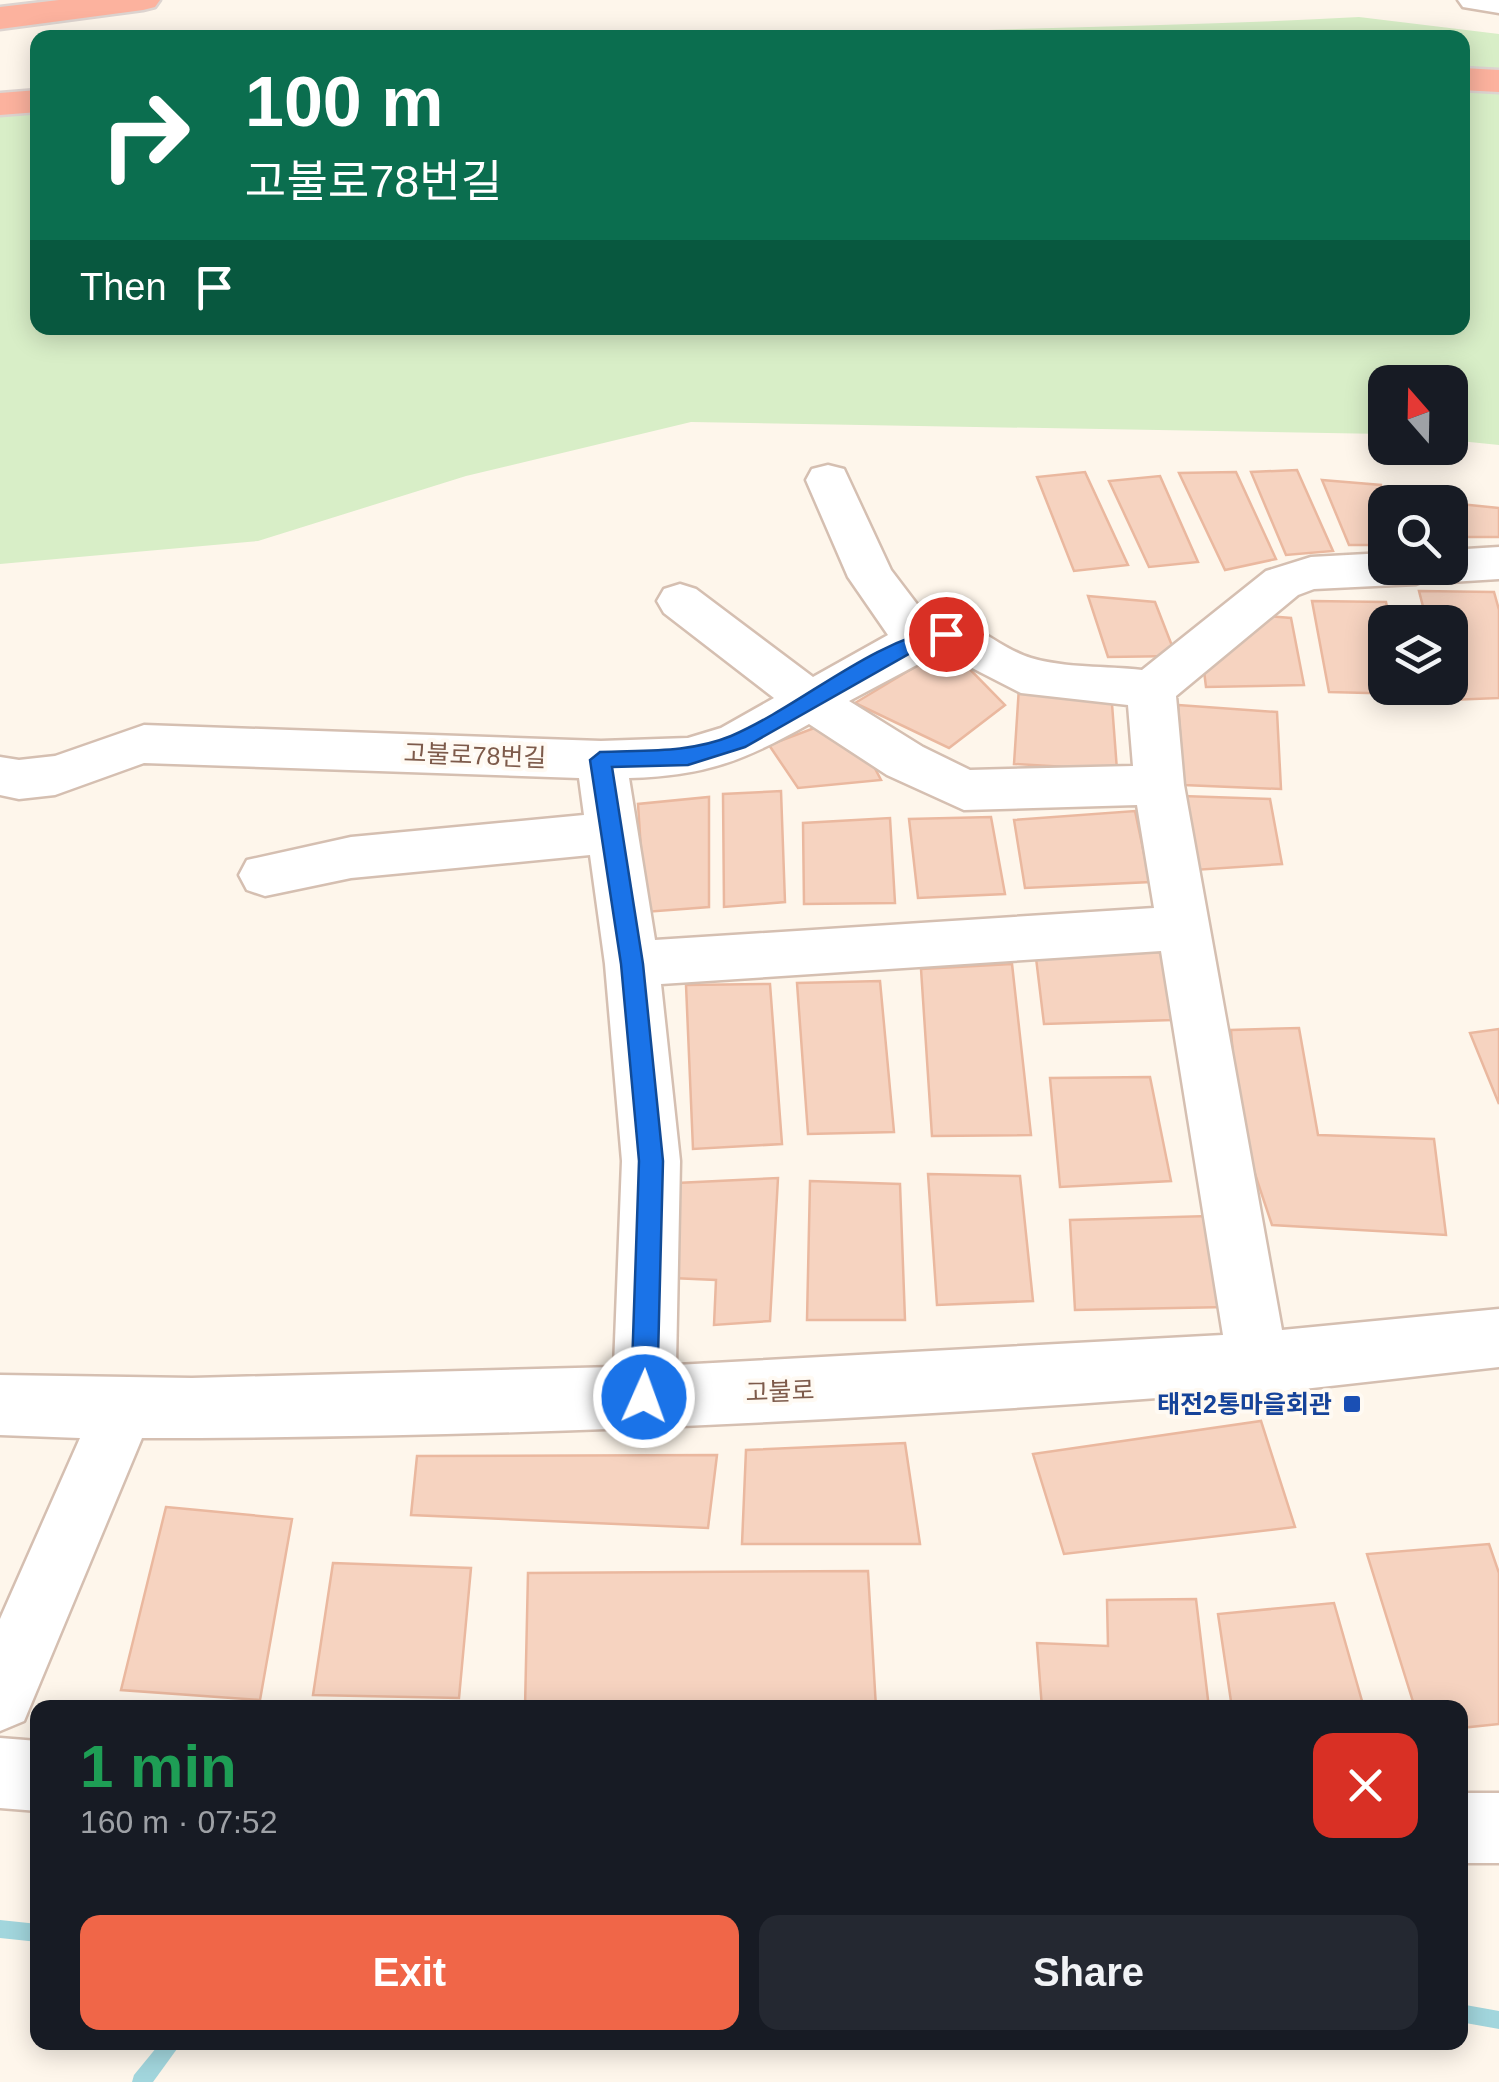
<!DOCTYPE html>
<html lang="en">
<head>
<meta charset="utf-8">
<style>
  :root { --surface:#171b24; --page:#242831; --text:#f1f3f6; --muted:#9ea1a6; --accent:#f06648 }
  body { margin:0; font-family:Helvetica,"Noto Sans KR",sans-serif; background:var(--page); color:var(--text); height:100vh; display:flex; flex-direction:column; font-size:38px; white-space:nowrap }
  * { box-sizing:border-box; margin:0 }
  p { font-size:32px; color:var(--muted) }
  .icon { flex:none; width:55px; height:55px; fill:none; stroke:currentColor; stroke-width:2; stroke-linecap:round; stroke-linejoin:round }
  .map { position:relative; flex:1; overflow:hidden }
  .details { position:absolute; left:30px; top:1700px; width:1438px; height:350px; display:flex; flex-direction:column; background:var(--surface); border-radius:20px; box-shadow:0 5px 25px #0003 }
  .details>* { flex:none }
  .hud { position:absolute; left:30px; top:30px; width:1440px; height:305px; border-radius:20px; box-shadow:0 5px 25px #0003; background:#0b6e4f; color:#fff; overflow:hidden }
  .needle { width:65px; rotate:340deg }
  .buttons { position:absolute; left:1368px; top:365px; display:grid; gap:20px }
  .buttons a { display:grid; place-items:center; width:100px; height:100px; border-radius:20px; background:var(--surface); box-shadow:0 5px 25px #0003; font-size:50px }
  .pin { position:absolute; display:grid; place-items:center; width:85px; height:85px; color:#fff; margin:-42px; border:5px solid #fff; border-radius:50%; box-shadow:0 2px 10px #0007 }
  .me { position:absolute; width:110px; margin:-55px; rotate:2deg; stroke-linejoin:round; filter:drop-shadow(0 0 8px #0008) }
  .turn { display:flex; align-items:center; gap:35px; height:210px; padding:0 50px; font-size:45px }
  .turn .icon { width:130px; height:130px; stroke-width:2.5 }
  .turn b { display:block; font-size:70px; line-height:85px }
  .then { display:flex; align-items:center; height:95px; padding:0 50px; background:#0003; gap:20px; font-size:38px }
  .round { display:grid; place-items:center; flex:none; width:105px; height:105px; border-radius:20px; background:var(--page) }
  .summary { display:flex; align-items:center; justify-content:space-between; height:170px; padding:0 50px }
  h1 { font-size:60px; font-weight:600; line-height:75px; color:#1e9e55 }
  .action { display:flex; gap:20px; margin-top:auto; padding:20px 50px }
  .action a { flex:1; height:115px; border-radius:20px; background:var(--accent); color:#fff; font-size:40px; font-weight:600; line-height:115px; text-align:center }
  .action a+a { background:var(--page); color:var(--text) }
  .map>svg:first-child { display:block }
  .green { fill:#d8eec7 }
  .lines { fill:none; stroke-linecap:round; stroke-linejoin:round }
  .stream { fill:#a2d6dd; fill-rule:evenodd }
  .building { fill:#f6d3c0; stroke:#eab89f; stroke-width:2.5 }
  .minor-casing { stroke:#d5bfb1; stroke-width:5 }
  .highway-casing { stroke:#ddd4d0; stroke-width:5 }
  .minor { fill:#fff; fill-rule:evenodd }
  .highway { fill:#fcb29e; fill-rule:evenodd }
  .route { fill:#1a73e8; stroke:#114b97; stroke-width:2.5 }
  .transit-dot { fill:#1a4fb4; stroke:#fffaf3; stroke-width:4 }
  .labels { text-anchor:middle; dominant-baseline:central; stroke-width:8; stroke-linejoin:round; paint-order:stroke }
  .street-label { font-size:25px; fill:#7d5a4a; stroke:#fffaf3 }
  .transit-label { font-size:25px; font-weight:bold; fill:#164399; stroke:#fffaf3; text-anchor:end }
</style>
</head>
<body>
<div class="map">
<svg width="1499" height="2082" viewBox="0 0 1499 2082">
  <rect width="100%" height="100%" fill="#fef6eb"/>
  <path class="green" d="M 1359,17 L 1499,34 L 1499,445 L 1450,440 L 1450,382 L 1385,382 L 1385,434 L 691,422 L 466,476 L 258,541 L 0,564 L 0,96 L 37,89 L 38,328 L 1462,328 L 1462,38 L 837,37 C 1011,26 1185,27 1359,17 Z"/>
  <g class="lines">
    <g class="stream">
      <path d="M 0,1920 L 38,1924 L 38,1942 L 0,1938 Z"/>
      <path d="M 1460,2004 L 1499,2011 L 1499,2029 L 1460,2022 Z"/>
      <path d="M 161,2042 L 182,2042 L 153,2082 L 132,2082 L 134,2075 Z"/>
    </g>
  </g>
  <g class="building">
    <path d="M 1297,470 L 1333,551 L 1286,555 L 1251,472 Z"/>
    <path d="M 1085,472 L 1128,565 L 1074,571 L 1037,477 Z"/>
    <path d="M 1236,472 L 1276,559 L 1225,570 L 1179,473 Z"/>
    <path d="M 1160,476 L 1198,562 L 1149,567 L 1109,481 Z"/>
    <path d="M 1322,480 L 1381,485 L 1385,545 L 1349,545 Z"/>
    <path d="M 1450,503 L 1499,508 L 1499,537 L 1450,537 Z"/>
    <path d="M 1419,591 L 1494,592 L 1499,610 L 1499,698 L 1449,700 L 1445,688 L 1450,688 L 1450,622 L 1427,622 Z"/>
    <path d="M 1088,596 L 1155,602 L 1176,656 L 1108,657 Z"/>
    <path d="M 1312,601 L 1386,602 L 1390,622 L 1385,622 L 1385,688 L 1404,688 L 1406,694 L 1329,692 Z"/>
    <path d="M 1266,616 L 1291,618 L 1304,685 L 1206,687 L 1204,671 Z"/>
    <path d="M 948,647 L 1005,705 L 949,748 L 855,703 Z"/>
    <path d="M 1019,687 L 1112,704 L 1117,770 L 1014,764 Z"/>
    <path d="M 1178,705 L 1277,712 L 1281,789 L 1184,785 Z"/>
    <path d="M 825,724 L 865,749 L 881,780 L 798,788 L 769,745 Z"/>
    <path d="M 781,791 L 785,902 L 724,907 L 723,794 Z"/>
    <path d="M 1182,796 L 1270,799 L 1282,864 L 1194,870 Z"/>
    <path d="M 709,797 L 709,907 L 645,912 L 638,804 Z"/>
    <path d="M 1135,811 L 1150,882 L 1025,888 L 1014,820 Z"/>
    <path d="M 991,817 L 1005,894 L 918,898 L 909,819 Z"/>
    <path d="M 890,818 L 895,903 L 804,904 L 803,823 Z"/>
    <path d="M 1162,952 L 1172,1020 L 1044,1024 L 1036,958 Z"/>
    <path d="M 1012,964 L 1031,1135 L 932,1136 L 921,969 Z"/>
    <path d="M 880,981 L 894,1132 L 808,1134 L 797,983 Z"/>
    <path d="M 770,984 L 782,1144 L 693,1149 L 686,985 Z"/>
    <path d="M 1299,1028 L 1318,1135 L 1434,1139 L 1446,1235 L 1272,1225 L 1238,1123 L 1231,1030 Z"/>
    <path d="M 1499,1029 L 1499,1104 L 1470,1033 Z"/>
    <path d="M 1150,1077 L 1171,1181 L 1060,1187 L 1050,1078 Z"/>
    <path d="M 928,1174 L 1020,1176 L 1033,1301 L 937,1305 Z"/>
    <path d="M 778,1178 L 770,1321 L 714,1325 L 716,1280 L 672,1278 L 677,1183 Z"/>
    <path d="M 810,1181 L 900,1184 L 905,1320 L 807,1320 Z"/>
    <path d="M 1209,1216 L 1226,1307 L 1075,1310 L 1070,1220 Z"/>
    <path d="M 1261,1421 L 1295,1527 L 1064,1554 L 1033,1454 Z"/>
    <path d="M 905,1443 L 920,1544 L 742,1544 L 746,1450 Z"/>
    <path d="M 717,1455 L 708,1528 L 411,1515 L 417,1456 Z"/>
    <path d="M 166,1507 L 292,1519 L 260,1700 L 121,1690 Z"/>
    <path d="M 1489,1544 L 1499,1573 L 1499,1724 L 1460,1728 L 1460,1708 L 1415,1708 L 1367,1554 Z"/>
    <path d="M 333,1563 L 471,1568 L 459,1698 L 313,1695 Z"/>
    <path d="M 868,1571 L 876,1708 L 525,1708 L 528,1573 Z"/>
    <path d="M 1196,1599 L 1209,1708 L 1042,1708 L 1037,1643 L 1108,1646 L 1107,1600 Z"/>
    <path d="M 1334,1603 L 1364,1708 L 1232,1708 L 1218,1614 Z"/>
  </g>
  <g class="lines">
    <defs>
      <g id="minor">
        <path d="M 1458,0 L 1499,0 L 1499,13 L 1463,7 Z"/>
        <path d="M 828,465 L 844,469 L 891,570 L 929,620 C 969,612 994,647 1031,658 C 1064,668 1107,666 1142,670 L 1266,571 L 1311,557 L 1385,553 L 1385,568 L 1450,568 L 1450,550 L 1499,547 L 1499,579 L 1450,582 L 1434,577 L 1416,584 L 1314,589 L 1298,595 L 1176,696 L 1184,785 L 1282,1330 L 1499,1309 L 1499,1367 L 1258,1394 L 1250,1391 C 882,1420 512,1438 142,1438 L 24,1721 L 0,1731 L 0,1619 L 80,1438 L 0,1435 L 0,1375 L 192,1378 L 614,1367 L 622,1161 L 605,964 L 590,855 L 351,878 L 265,896 L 247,890 L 239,875 L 247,860 L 351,837 L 584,815 L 579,778 L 144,763 L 55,795 L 19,799 L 0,795 L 0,757 L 19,760 L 55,756 L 144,725 L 601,741 L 688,738 L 721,728 L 774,698 L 664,613 L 657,601 L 664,589 L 680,584 L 696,589 L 813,677 L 888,635 L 848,577 L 806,480 L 812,469 ZM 941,652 L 1021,693 L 1128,705 L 1133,766 L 970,770 L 923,747 L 849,701 ZM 809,724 L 887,775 L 964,810 L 1137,805 L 1154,908 L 655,940 L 629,778 C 705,776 743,761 809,724 ZM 1161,951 L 1223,1335 L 676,1365 L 680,1161 L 661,984 Z"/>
        <path d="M 0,1738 L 38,1741 L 38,1811 L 0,1808 Z"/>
        <rect x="1460" y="1793" width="39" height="70"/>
      </g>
      <g id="highway">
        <path d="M 59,0 L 160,0 L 155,7 L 143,10 L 0,29 L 0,7 Z"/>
        <path d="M 1462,68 L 1499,70 L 1499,92 L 1462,90 Z"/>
        <path d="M 38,90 L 38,112 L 0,115 L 0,93 Z"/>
      </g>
    </defs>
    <use href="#minor" class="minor-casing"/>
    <use href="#highway" class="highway-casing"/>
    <use href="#minor" class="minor"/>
    <use href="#highway" class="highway"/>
  </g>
  <path class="route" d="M 946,627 L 952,629 L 952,639 L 923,646 L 745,747 L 688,765 L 612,767 L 643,964 L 663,1161 L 657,1397 L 653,1405 L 644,1409 L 635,1405 L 631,1397 L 639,1161 L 621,964 L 590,760 L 600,752 C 645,750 690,753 731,736 C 804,704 867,643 946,627 Z"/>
  <rect class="transit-dot" x="1342" y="1394" width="20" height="20" rx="5"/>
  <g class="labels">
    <g class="street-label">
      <text transform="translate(475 755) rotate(2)">고불로78번길</text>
      <text transform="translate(780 1391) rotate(-2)">고불로</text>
    </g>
    <g class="transit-label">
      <text x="1332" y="1404">태전2통마을회관</text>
    </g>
  </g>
</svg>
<div class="buttons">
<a><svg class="needle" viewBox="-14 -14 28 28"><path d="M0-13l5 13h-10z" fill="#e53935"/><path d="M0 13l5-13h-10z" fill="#9ea1a6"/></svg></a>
<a><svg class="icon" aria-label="search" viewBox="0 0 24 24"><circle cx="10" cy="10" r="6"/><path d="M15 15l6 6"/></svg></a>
<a><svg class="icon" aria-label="layers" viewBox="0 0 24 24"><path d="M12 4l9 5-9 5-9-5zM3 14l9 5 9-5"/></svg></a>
</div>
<div class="pin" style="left:946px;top:634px;background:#d93025"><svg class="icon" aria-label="arrive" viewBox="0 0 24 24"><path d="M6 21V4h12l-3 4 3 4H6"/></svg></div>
<svg class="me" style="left:644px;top:1397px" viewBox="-20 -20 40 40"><circle r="17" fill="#1a73e8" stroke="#fff" stroke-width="3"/><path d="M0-11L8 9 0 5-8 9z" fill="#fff"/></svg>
<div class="hud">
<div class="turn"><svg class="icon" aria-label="right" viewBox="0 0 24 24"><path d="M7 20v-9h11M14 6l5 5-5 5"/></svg><div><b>100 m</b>고불로78번길</div></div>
<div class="then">Then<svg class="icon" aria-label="arrive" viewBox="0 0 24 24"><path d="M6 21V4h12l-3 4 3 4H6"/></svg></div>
</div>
<section class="details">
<div class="summary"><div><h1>1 min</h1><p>160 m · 07:52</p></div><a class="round" style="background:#d93025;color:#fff"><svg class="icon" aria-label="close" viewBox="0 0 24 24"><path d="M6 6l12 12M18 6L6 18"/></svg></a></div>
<div class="action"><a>Exit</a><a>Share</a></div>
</section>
</div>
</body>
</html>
